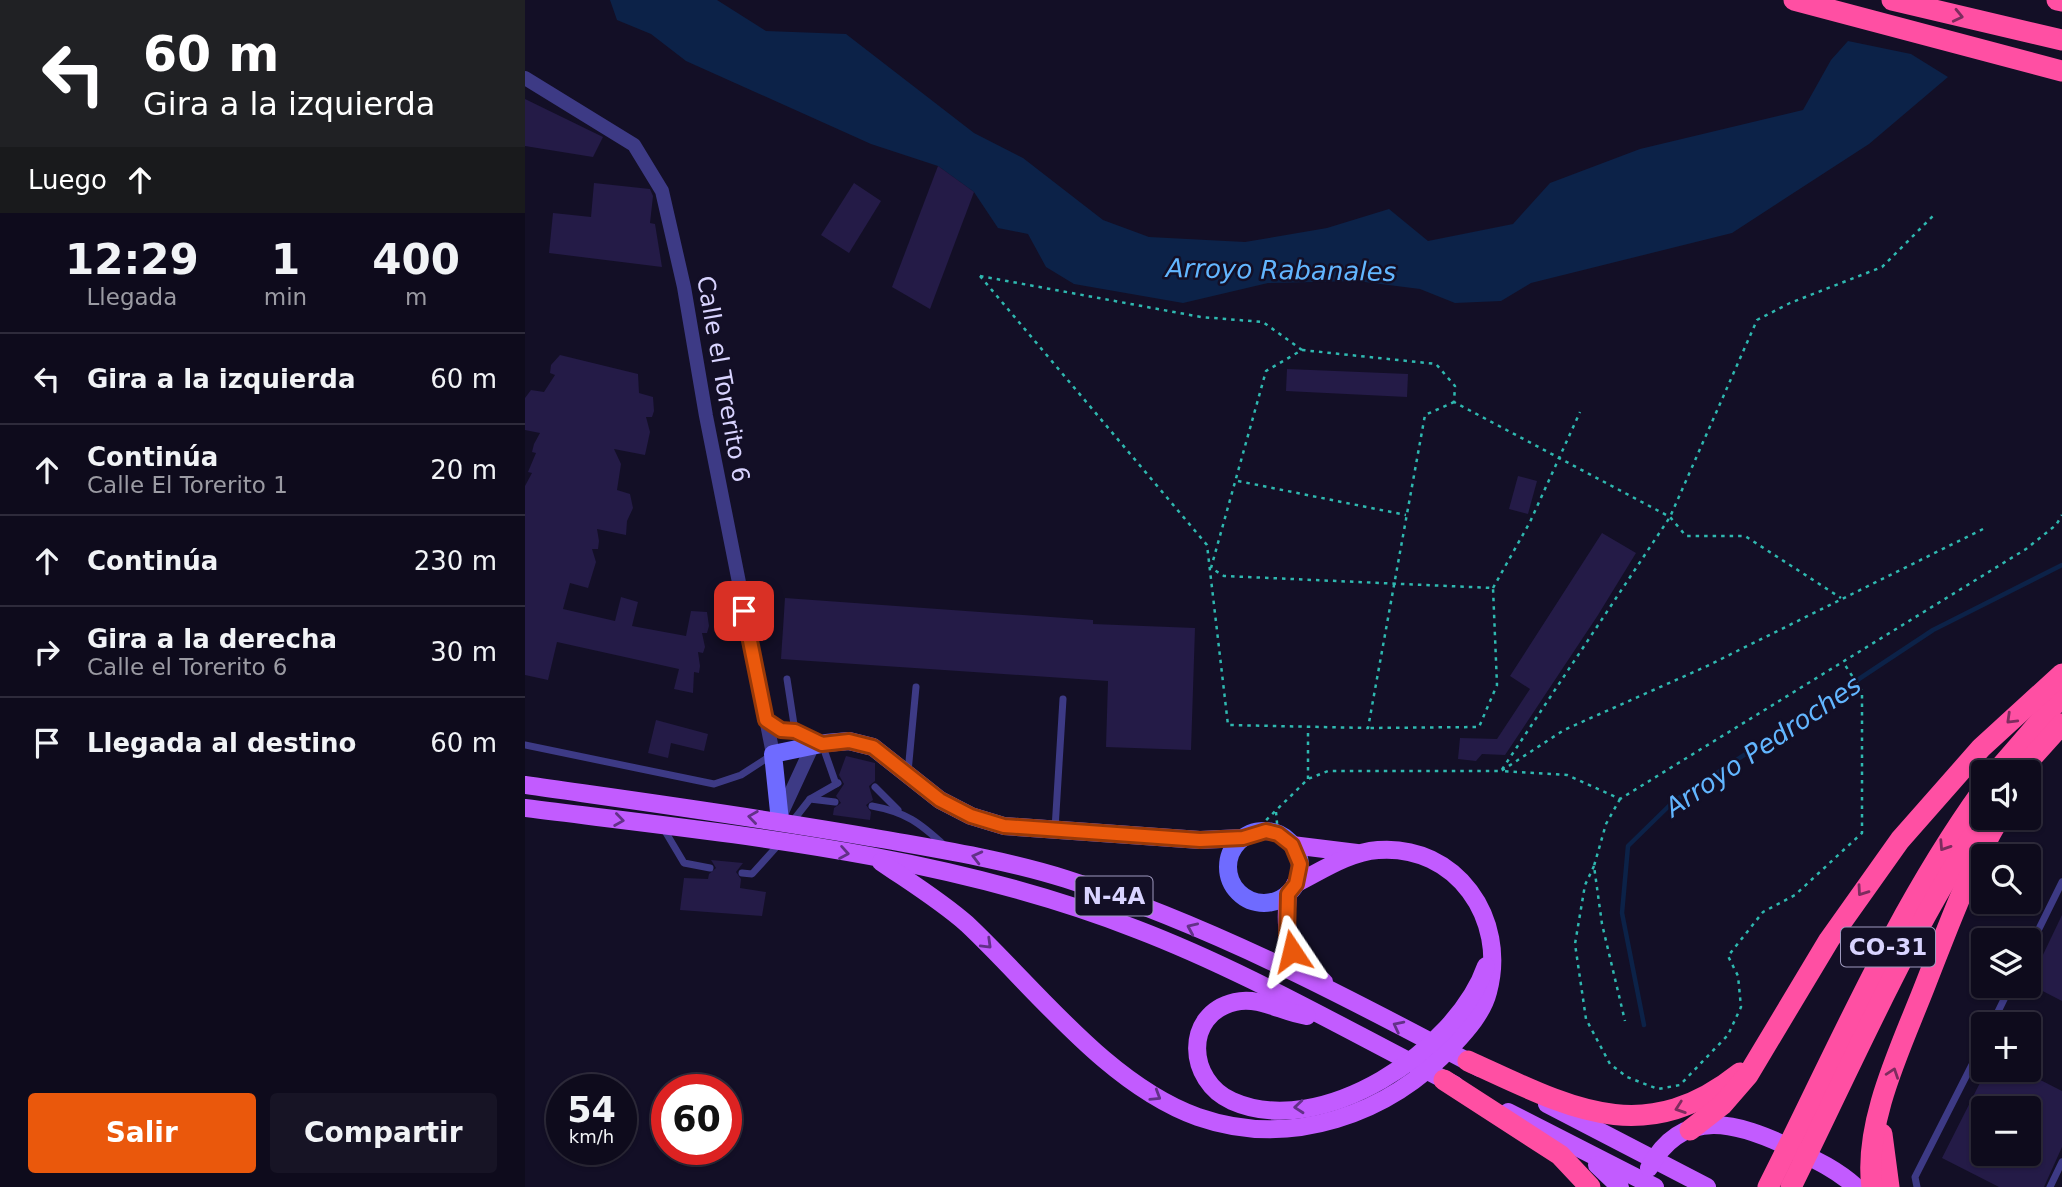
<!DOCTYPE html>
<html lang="es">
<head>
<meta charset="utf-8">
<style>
  :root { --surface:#0e0b1c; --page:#171425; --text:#f1f3f6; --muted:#9b9ba3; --line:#2e2b3b; --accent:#ea580c }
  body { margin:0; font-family:"DejaVu Sans",sans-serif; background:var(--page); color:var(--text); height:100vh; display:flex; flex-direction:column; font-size:26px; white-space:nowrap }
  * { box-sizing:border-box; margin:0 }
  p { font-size:23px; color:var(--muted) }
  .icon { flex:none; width:38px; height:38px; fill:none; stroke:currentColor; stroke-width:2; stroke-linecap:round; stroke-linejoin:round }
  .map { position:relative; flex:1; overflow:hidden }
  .side { display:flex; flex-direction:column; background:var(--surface); width:525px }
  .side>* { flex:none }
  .guide { background:#202124; color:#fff; overflow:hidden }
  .buttons { position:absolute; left:1446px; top:760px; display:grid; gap:14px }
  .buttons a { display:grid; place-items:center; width:70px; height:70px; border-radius:7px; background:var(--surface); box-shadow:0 2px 5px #0004,0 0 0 2px var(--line); font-size:35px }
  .speed { position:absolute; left:21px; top:1074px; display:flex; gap:14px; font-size:35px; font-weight:700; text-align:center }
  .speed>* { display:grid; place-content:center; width:91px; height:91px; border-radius:50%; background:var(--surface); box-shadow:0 2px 5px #0004,0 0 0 2px var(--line); line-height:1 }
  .speed small { font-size:18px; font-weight:400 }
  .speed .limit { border:10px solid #d22; background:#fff; color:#111 }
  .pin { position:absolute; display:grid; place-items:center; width:60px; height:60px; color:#fff; margin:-30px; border-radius:14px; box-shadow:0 4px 10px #0006 }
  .me { position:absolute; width:77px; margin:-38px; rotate:350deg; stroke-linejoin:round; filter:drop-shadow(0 0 5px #0008) }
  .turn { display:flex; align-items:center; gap:24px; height:147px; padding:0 28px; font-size:32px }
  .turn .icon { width:91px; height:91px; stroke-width:2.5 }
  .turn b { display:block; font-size:49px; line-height:60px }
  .then { display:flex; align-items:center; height:66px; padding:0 28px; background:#0003; gap:14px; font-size:26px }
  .eta { display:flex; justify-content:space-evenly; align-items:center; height:119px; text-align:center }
  .eta b { font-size:42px; font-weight:700; line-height:49px }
  .action { display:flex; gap:14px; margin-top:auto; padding:14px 28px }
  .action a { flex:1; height:80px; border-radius:7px; background:var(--accent); color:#fff; font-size:28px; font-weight:700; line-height:80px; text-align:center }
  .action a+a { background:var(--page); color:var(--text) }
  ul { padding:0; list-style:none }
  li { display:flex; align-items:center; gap:21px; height:91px; padding:0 28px; border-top:2px solid var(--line) }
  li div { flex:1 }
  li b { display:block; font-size:26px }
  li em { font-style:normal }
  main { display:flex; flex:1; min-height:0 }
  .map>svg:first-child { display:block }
  .water { fill:#0c2248 }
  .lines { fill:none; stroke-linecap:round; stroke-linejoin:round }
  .stream { stroke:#0c2248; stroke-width:4.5 }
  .building { fill:#241b47; fill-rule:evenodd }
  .path { stroke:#2fb8b0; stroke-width:2.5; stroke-dasharray:3.5 5; stroke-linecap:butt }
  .lane { stroke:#3d3a85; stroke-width:7 }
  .street { stroke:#3d3a85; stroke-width:14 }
  .secondary { stroke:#6f6bff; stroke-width:18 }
  .primary { stroke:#c25bff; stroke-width:18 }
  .highway { stroke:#ff4fa3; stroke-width:21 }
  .oneway { stroke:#7d2c5e }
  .oneway2 { stroke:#623188 }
  .route-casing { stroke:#983908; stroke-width:18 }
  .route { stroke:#ea580c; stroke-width:12 }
  .labels { text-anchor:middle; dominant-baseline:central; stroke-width:5; stroke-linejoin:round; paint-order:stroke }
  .shield { fill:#130f26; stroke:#9e99be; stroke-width:2 }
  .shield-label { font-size:23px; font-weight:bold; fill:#d9d4ff }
  .street-label { font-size:24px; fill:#d9d4ff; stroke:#130f26 }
  .water-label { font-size:26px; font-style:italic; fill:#62b6ff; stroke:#130f26 }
</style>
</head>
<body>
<main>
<section class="side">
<div class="guide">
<div class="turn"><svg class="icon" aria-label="left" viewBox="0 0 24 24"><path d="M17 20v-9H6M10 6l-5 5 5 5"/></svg><div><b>60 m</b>Gira a la izquierda</div></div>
<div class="then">Luego<svg class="icon" aria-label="ahead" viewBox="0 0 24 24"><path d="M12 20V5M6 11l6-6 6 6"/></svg></div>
</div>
<div class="eta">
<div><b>12:29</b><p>Llegada</p></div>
<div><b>1</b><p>min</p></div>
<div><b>400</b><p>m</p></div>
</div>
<ul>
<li><svg class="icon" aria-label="left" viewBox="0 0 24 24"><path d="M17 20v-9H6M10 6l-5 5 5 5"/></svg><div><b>Gira a la izquierda</b></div><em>60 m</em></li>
<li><svg class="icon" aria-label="ahead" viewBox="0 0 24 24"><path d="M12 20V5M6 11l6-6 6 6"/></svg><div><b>Continúa</b><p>Calle El Torerito 1</p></div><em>20 m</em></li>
<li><svg class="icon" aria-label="ahead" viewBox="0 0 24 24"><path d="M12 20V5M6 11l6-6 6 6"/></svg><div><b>Continúa</b></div><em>230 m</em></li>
<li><svg class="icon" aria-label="right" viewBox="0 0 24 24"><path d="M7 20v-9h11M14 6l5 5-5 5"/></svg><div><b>Gira a la derecha</b><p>Calle el Torerito 6</p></div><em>30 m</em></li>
<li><svg class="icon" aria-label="arrive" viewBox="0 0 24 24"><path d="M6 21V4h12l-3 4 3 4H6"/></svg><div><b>Llegada al destino</b></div><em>60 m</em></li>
</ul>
<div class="action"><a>Salir</a><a>Compartir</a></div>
</section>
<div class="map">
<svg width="1537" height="1187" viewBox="0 0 1537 1187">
  <rect width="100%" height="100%" fill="#130f26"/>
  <path class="water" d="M 85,0 L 192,0 L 241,31 L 321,34 L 449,133 L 498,158 L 578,220 L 624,237 L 720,242 L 802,228 L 864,209 L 903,241 L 988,224 L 1025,183 L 1115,149 L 1278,110 L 1306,60 L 1323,41 L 1386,54 L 1423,77 L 1344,144 L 1207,233 L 1006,283 L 976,301 L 930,303 L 895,289 L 832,281 L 743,283 L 658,303 L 549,284 L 521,267 L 503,234 L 473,228 L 449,192 L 413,166 L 346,144 L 161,61 L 126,34 L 92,20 Z"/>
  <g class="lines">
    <path class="stream" d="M 1119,1025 L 1097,913 L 1103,846 L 1148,802 L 1408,630 L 1537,565"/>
  </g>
  <g class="building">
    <path d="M 0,99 L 78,137 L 68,157 L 0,146 Z"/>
    <path d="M 413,166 L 449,192 L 405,309 L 367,287 Z"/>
    <path d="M 69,183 L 125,189 L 128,196 L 125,223 L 130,224 L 137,267 L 24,253 L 28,213 L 66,217 Z"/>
    <path d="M 329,183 L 356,201 L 324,253 L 296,235 Z"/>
    <path d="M 35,355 L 113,374 L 114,393 L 128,397 L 129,411 L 127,417 L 121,417 L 125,432 L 120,455 L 89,449 L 96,464 L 92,490 L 105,494 L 108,508 L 102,521 L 101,535 L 72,529 L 74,541 L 73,549 L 67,549 L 71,562 L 63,588 L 45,583 L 38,609 L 90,621 L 96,597 L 113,602 L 107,626 L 161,636 L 166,611 L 182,612 L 184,626 L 182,633 L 177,633 L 180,647 L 178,653 L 173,652 L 175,666 L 174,673 L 169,672 L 168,693 L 149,689 L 154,669 L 32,642 L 23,680 L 0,675 L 0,486 L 7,473 L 3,472 L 11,453 L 7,452 L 9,444 L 15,433 L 0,430 L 0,398 L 6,390 L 19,392 L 30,375 L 25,373 L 26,365 Z"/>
    <path d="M 762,369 L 883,374 L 882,397 L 761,391 Z"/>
    <path d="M 993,476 L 1012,481 L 1003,514 L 984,509 Z"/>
    <path d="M 1077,533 L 1111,553 L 1073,615 L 980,755 L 957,754 L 951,761 L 933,759 L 935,738 L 972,739 L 1005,689 L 985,676 Z"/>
    <path d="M 260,598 L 568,620 L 568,624 L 670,628 L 666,750 L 581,747 L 583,681 L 256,659 Z"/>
    <path d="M 131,720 L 183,734 L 179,751 L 146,743 L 143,758 L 123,753 Z"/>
    <path d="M 321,756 L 350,763 L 350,781 L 344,786 L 348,800 L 341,805 L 346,812 L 345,820 L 308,815 L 309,808 L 316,803 L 311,796 L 319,784 L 314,775 Z"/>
    <path d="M 186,860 L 218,863 L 211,872 L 216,879 L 215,888 L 241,892 L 237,916 L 155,910 L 159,878 L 183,879 L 184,874 L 191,868 Z"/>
    <path d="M 1537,915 L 1537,1001 L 1504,984 Z"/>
    <path d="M 1462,1069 L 1494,1069 L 1537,1091 L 1537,1147 L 1519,1187 L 1474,1187 L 1417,1158 ZM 1458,1108 L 1503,1108 L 1503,1153 L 1458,1153 Z"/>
  </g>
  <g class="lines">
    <g class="path">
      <path d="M 455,276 L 676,317 L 738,322 L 777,350 L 741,371 L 686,568 L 699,576 L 968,588 L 972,685 L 954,727 L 843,728"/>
      <path d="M 455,276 L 682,545 L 703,725 L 843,728 L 900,415 L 929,402"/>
      <path d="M 777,350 L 911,364 L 930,386 L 929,402 L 1145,517 L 1161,536 L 1220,536 L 1316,598"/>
      <path d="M 713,481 L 881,515"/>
      <path d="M 1458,529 L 1180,667 L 1039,730 L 976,771 L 1042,775 L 1095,799 L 1501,549 L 1531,525 L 1537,515"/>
      <path d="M 968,588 L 1005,522 L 1055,412"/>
      <path d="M 783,779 L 783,730"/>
      <path d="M 1095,799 L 1081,824 L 1069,866 L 1077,924 L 1100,1021"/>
      <path d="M 751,812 L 753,834"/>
      <path d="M 729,832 L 783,779 L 803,771 L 976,771 L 1145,517 L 1232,320 L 1265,303 L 1357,267 L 1408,216"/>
      <path d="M 1069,866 L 1060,885 L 1050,944 L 1061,1019 L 1085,1064 L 1102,1077 L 1133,1089 L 1155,1085 L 1203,1035 L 1216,1007 L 1213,976 L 1203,956 L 1238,912 L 1270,895 L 1337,833 L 1337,691 L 1318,662"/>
    </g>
    <g class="lane">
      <path d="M 262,679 L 270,731"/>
      <path d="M 297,744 L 311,784"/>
      <path d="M 0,745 L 189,784 L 216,775 L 247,755"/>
      <path d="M 383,772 L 391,687"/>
      <path d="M 350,787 L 373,810"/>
      <path d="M 285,799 L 313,783"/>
      <path d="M 347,806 C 381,812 395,823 420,846"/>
      <path d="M 267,822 L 285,799 L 310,802"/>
      <path d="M 137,826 L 159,863 L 185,868"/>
      <path d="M 530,829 L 538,699"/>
      <path d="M 217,873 L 227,874 L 255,843"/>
      <path d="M 1503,951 L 1537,882"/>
      <path d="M 1467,1024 L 1486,985"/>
      <path d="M 1392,1187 L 1390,1177 L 1458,1043"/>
      <path d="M 1525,1187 L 1537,1162"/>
    </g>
    <g class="street">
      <path d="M 0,78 L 109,145 L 137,191 L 159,287 L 181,416 L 248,754"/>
      <path d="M 241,720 C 258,732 278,734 297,744"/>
      <path d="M 257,812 L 287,747"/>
    </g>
    <g class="secondary">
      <path d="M 255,821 L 248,754 L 301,743 L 324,741 L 348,747 L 415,800 L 446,816 L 479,826 L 675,840 L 717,838"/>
      <circle cx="739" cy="867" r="36"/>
    </g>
    <g class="primary">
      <path d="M 0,785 C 119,802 238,818 356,839 C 417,850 481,860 541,879 C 685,925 822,997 955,1068"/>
      <path d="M 0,808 C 205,834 417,853 611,929 C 721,971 825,1032 930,1085"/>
      <path d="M 767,845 L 832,853"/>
      <path d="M 356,862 C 385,882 416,901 442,924 C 510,988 583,1085 673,1117 C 765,1149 864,1115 928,1045 C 942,1030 958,1012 963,992 C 983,919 931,844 853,850 C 824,852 796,871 770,884"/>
      <path d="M 763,894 C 759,939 763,953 799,982"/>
      <path d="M 782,1016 C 758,1013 735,996 710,1002 C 658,1014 662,1081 707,1101 C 796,1141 932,1050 961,966"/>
      <path d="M 1022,1104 L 1182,1187"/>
      <path d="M 983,1112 L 1130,1187"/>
      <path d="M 1072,1165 L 1095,1187"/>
      <path d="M 1124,1168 C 1158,1105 1214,1123 1266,1148 C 1289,1159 1311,1169 1331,1187"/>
    </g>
    <g class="highway">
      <path d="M 1269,0 L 1537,71"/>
      <path d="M 1367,0 L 1537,40"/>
      <path d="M 1532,0 L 1537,1"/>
      <path d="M 1471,772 L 1537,696"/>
      <path d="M 1494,772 L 1537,724"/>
      <path d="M 943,1061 C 1042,1106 1117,1151 1215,1073"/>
      <path d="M 919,1080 L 1035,1155 L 1065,1187"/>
      <path d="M 1165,1130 L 1197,1105 L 1223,1075 L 1304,940 L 1375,840 L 1456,748 L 1537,674"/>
      <path d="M 1357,1134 L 1364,1187"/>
      <path d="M 1243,1187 C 1311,1053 1370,912 1458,790"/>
      <path d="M 1266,1187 C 1328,1062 1383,933 1460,817"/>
      <path d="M 1347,1187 C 1338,1122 1378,1043 1401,983 C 1423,927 1444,869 1475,817"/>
    </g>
  </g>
  <defs><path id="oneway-chevron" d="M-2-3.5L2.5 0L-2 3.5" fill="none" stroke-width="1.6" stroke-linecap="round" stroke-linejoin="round" transform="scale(1.75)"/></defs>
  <g class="oneway">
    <use href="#oneway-chevron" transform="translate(1433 16) rotate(13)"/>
    <use href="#oneway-chevron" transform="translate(1486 719) rotate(136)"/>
    <use href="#oneway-chevron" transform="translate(1419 846) rotate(123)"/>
    <use href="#oneway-chevron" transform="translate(1337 891) rotate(125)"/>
    <use href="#oneway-chevron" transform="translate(1368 1073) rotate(-71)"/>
    <use href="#oneway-chevron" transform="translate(1155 1108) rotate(161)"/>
  </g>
  <g class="oneway2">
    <use href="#oneway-chevron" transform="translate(228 817) rotate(-172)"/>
    <use href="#oneway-chevron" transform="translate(94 820) rotate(8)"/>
    <use href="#oneway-chevron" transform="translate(319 853) rotate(10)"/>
    <use href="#oneway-chevron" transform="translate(452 857) rotate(-166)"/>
    <use href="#oneway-chevron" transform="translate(667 928) rotate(-156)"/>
    <use href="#oneway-chevron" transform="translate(462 944) rotate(44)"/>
    <use href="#oneway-chevron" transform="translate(873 1026) rotate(-153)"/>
    <use href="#oneway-chevron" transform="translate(631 1096) rotate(32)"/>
    <use href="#oneway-chevron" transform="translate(774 1107) rotate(175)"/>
  </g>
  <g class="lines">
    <defs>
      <path id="route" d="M 219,611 L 241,720 L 256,730 L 270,731 L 297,744 L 324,741 L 348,747 L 415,800 L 446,816 L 479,826 L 675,840 L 718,838 L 741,831 L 753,834 L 767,845 L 775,864 L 771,884 L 763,894 L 762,936 L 767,951"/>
    </defs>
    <use href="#route" class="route-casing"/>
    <use href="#route" class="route"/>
  </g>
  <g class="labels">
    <g class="shield">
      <rect x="550.5" y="876.5" width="77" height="39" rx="5"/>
      <rect x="1316" y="927.5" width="94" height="39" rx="5"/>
    </g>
    <g class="shield-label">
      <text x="589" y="896">N-4A</text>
      <text x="1363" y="947">CO-31</text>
    </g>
    <g class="street-label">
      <text transform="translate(198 379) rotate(80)">Calle el Torerito 6</text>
    </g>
    <g class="water-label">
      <text transform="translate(756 270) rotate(1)">Arroyo Rabanales</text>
      <text transform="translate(1238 746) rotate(-34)">Arroyo Pedroches</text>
    </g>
  </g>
</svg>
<div class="buttons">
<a><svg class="icon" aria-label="sound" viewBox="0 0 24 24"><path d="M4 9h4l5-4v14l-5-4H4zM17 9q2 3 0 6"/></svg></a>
<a><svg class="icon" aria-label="search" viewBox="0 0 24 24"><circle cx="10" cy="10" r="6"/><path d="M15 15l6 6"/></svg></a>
<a><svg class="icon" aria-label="layers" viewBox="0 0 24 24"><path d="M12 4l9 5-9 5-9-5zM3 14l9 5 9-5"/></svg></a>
<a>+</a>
<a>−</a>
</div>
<div class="speed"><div>54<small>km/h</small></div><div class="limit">60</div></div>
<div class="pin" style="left:219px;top:611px;background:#d93025"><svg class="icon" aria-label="arrive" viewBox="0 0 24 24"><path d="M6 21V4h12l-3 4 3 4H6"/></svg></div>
<svg class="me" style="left:767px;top:951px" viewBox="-20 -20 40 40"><path d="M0-17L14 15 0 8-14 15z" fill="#ea580c" stroke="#fff" stroke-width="4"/></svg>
</div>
</main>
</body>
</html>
